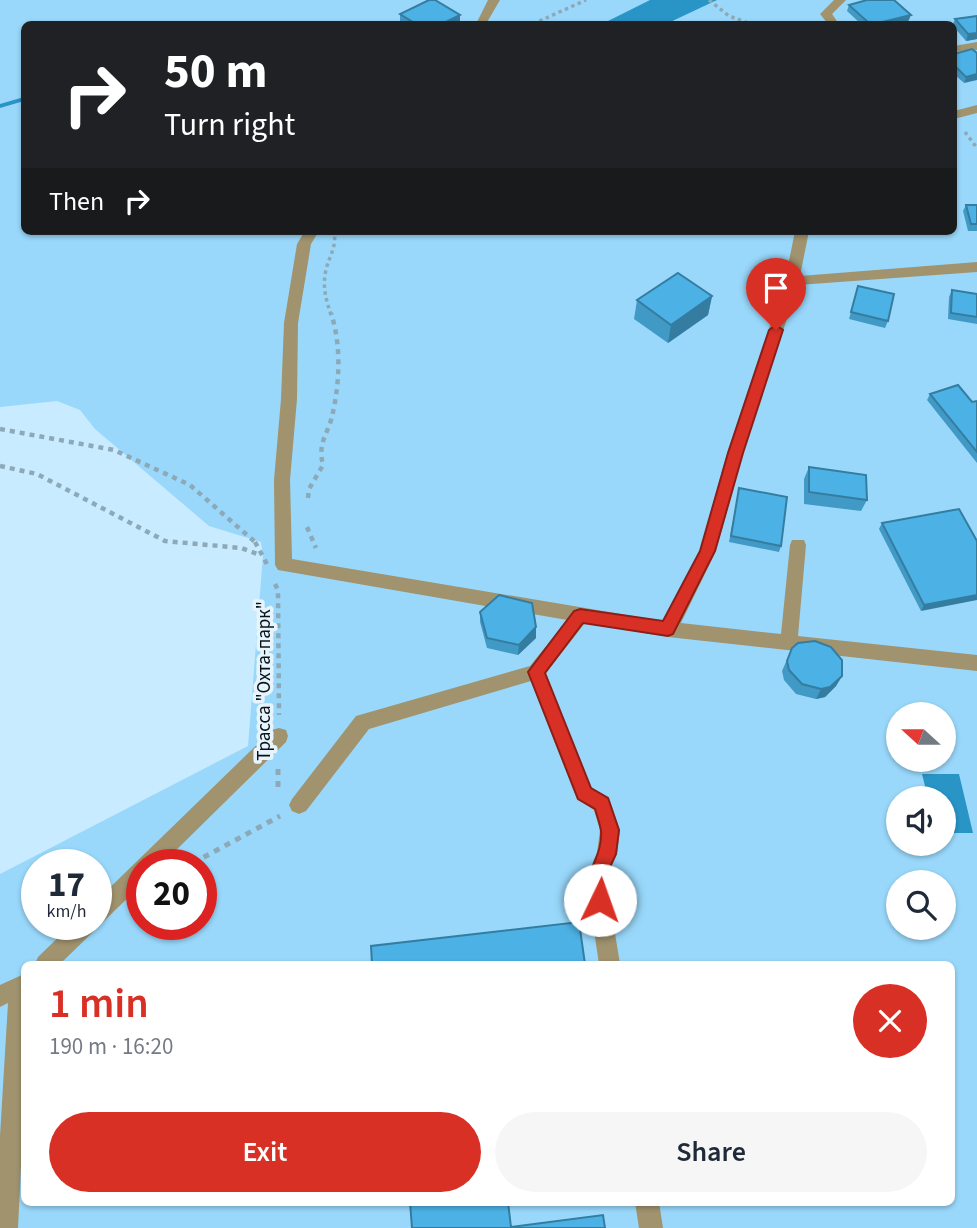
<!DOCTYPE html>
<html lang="en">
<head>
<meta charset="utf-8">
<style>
  :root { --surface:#fff; --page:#f6f6f7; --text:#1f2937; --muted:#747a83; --accent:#d93025 }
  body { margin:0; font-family:"Source Sans 3",sans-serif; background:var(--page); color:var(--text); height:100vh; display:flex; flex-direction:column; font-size:26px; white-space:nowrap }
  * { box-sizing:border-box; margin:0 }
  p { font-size:23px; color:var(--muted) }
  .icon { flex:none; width:38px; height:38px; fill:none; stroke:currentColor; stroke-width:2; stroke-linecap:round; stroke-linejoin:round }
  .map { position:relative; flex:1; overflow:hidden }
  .drawer { position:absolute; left:21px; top:961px; width:934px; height:245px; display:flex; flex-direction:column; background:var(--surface); border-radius:10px; box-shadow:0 2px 5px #0004 }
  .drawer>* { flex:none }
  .guide { position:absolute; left:21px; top:21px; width:936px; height:214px; border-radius:10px; box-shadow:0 2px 5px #0004; background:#202124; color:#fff; overflow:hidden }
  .needle { width:46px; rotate:291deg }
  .controls { position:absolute; left:886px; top:702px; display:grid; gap:14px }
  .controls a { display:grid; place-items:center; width:70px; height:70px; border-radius:50%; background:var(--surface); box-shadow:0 2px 5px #0004; font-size:35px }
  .speed { position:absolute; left:21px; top:849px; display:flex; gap:14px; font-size:35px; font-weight:700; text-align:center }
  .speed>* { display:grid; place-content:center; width:91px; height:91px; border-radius:50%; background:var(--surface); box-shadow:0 2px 5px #0004; line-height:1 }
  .speed small { font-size:18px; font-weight:400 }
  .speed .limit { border:10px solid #d22; background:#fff; color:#111 }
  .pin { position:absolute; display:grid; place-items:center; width:60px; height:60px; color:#fff; margin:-72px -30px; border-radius:50% 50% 50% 0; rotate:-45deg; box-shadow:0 0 7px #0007 }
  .pin .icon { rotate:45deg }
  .me { position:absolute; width:77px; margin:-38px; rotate:3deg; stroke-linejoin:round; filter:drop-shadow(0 0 5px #0008) }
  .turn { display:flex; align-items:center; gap:24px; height:147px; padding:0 28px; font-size:32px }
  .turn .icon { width:91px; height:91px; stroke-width:2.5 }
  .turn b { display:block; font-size:49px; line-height:60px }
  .then { display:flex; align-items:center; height:66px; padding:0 28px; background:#0003; gap:14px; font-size:26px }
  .round { display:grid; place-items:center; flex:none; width:74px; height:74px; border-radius:37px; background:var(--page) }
  .overview { display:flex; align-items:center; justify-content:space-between; height:119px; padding:0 28px }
  h1 { font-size:42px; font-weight:600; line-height:52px; color:var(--accent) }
  .primary-button { display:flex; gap:14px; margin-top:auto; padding:14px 28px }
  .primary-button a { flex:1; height:80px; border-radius:42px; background:var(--accent); color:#fff; font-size:28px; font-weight:600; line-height:80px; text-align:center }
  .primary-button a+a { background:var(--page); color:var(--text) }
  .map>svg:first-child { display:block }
  .green { fill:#99d8fb; fill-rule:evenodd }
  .water { fill:#2995c6 }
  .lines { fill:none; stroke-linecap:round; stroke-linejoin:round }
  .stream { fill:#2995c6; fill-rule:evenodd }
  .path-far2 { stroke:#8da9b8; stroke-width:3.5; stroke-dasharray:3.5 3.5; stroke-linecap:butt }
  .path-far1 { stroke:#8da9b8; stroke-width:4.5; stroke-dasharray:5 5; stroke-linecap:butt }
  .path { stroke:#8da9b8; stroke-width:5; stroke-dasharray:6 6; stroke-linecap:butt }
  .minor { fill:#a0936e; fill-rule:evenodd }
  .path-bridge { stroke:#8da9b8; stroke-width:4.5; stroke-dasharray:5 5; stroke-linecap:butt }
  .wall { fill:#4199c5 }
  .shaded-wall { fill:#357da0 }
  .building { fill:#4cb2e5; stroke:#357da0; stroke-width:2 }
  .route { fill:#d93025; stroke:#8d1f18; stroke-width:2 }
  .labels { text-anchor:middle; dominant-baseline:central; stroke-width:7; stroke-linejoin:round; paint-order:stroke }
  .street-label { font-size:19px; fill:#061218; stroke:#e7f4fc }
</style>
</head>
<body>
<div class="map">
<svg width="977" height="1228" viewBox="0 0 977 1228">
  <rect width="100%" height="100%" fill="#c8ebff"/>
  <path class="green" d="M 0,0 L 977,0 L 977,1228 L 0,1228 L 0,874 L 248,746 L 263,555 L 261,542 L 209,526 L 95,429 L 80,410 L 57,401 L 0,407 ZM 24,24 L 954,24 L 954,231 L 24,231 ZM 898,714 L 943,714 L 943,760 L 898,760 ZM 898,798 L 943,798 L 943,844 L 898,844 ZM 37,864 L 96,864 L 96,924 L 37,924 ZM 142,864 L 201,864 L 201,924 L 142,924 ZM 898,882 L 943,882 L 943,928 L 898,928 ZM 24,964 L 952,964 L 952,1202 L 24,1202 Z"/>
  <g class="water">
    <path d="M 650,0 L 717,0 L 666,24 L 602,24 Z"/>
    <path d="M 922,774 L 959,774 L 973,833 L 943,833 L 943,798 L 928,798 Z"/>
  </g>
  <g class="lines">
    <path class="stream" d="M 24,97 L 24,101 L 0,108 L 0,104 Z"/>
    <g class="path-far2">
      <path d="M 709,0 L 729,16 L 751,24"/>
      <path d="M 533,24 L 586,0"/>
      <path d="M 965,132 L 977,148"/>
      <path d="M 331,315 C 326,299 322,287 326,270 C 329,256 337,247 334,232"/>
    </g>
    <g class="path-far1">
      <path d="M 0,429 L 114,450 L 190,485 L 255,542"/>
      <path d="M 0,466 L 37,474 L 165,541 L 241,548 L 260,555"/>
      <path d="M 308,498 L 309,489 L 323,465 C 317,441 329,434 333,412 C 340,380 341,344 331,313"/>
      <path d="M 307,527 L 316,548"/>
      <path d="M 275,584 L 278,590 L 279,715"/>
    </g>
    <g class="path">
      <path d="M 278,769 L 278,792"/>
      <path d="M 193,863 L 280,816"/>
    </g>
    <g class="minor">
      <path d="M 488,0 L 500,0 L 486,24 L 476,24 Z"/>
      <path d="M 834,0 L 846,0 L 832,14 L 839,24 L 828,24 L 820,14 Z"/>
      <path d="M 977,42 L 977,50 L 954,52 L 954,46 Z"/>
      <path d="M 977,105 L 977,113 L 954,119 L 954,111 Z"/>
      <path d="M 305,231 L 319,231 L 311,244 L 298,323 L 297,399 L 290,480 L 292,559 L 663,621 L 700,551 L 727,453 L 785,281 L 795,231 L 809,231 L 800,276 L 977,262 L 977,272 L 798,285 L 743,453 L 716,551 L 681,623 L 781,634 L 790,545 L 792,540 L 804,540 L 806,545 L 798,636 L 977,655 L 977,671 L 668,637 L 585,623 L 546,673 L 591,787 L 609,798 L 620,830 L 617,854 L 606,878 L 620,964 L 599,964 L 586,878 L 597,853 L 600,830 L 594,810 L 577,799 L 531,681 L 369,729 L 306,811 L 299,814 L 292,811 L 289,805 L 292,799 L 356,716 L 530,666 L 567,620 L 278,570 L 275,565 L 274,480 L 281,399 L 284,323 L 297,244 Z"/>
      <path d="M 279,728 L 286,730 L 288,736 L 286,742 L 162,864 L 142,864 L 142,884 L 103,922 L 97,925 L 94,931 L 60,964 L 35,964 L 38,957 L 72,924 L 96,924 L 96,901 L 272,730 Z"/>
      <path d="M 24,974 L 24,1104 L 18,1228 L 0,1228 L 0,1136 L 8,1003 L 0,1007 L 0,985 Z"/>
      <path d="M 635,1202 L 659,1202 L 663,1228 L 639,1228 Z"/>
    </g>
    <path class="path-bridge" d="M 255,542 L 268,566"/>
  </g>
  <g class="wall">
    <path d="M 849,5 L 908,22 L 899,24 L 861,24 L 847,11 Z"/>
    <path d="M 400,14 L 460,22 L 455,24 L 406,24 L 400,21 Z"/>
    <path d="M 977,16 L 977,39 L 966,41 L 954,27 L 953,24 L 955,19 Z"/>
    <path d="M 977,53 L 964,83 L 954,74 L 954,54 Z"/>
    <path d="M 966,205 L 977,205 L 977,231 L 968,231 L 963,211 Z"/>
    <path d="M 884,231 L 918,231 L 917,232 L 884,232 Z"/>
    <path d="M 858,286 L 888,321 L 885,328 L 849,319 Z"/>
    <path d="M 952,290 L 977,294 L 977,324 L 948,319 L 949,297 Z"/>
    <path d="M 712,296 L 708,315 L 668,343 L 634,319 L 637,300 Z"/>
    <path d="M 930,394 L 972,402 L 977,401 L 977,463 L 927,400 Z"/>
    <path d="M 809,467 L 867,500 L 861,511 L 804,504 L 804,479 Z"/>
    <path d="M 739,488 L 781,546 L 779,552 L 729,542 Z"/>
    <path d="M 882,523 L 977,541 L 921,611 L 879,529 Z"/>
    <path d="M 480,612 L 536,638 L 518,655 L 487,648 L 480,622 Z"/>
    <path d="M 792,648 L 842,676 L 836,686 L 825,697 L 816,699 L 796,694 L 784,680 L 782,671 Z"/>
  </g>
  <g class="shaded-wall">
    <path d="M 460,15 L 460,22 L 455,24 L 442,24 Z"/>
    <path d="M 911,15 L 908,22 L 899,24 L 874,24 Z"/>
    <path d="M 977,33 L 977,39 L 966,41 L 968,34 Z"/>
    <path d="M 977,74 L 977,80 L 964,83 L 966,77 Z"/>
    <path d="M 712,296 L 708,315 L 668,343 L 671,325 Z"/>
    <path d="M 977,595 L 977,600 L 921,611 L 924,605 Z"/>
    <path d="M 536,627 L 536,638 L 518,655 L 519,645 Z"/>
    <path d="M 842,676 L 836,686 L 825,697 L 816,699 L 821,689 Z"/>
  </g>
  <g class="building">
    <path d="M 429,0 L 435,0 L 460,15 L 442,24 L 416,24 L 400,14 Z"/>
    <path d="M 867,0 L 894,0 L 911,15 L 874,24 L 870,24 L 849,5 Z"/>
    <path d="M 977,16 L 977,33 L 968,34 L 955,19 Z"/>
    <path d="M 972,49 L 977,53 L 977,74 L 966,77 L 954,65 L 954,54 Z"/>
    <path d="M 966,205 L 977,205 L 977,224 L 971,224 Z"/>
    <path d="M 678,273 L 712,296 L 671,325 L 637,300 Z"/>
    <path d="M 858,286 L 894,294 L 888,321 L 851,312 Z"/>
    <path d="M 952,290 L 977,294 L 977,317 L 951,313 Z"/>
    <path d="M 958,385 L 972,402 L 977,401 L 977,452 L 930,394 Z"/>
    <path d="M 809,467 L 866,475 L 867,500 L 809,492 Z"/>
    <path d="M 739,488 L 787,497 L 781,546 L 731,536 Z"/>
    <path d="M 959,509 L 977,541 L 977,595 L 924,605 L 882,523 Z"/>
    <path d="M 499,595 L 532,603 L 536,627 L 519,645 L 487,638 L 480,612 Z"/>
    <path d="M 815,641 L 831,647 L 842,660 L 842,676 L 830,687 L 821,689 L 802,684 L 789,670 L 787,661 L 792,648 L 798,643 Z"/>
    <path d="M 579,922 L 585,964 L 372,964 L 371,946 Z"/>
    <path d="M 410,1202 L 508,1202 L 511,1227 L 603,1215 L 605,1228 L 412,1228 Z"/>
  </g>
  <path class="route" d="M 776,325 L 783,330 L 743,453 L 715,551 L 673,634 L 668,636 L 583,623 L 545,673 L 591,788 L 608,798 L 619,830 L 616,854 L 605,878 L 609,900 L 606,906 L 600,909 L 593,906 C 579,872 603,861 601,831 C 600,824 597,816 595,809 L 578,799 L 528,672 L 574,611 L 580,609 L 663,621 L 700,551 L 728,453 L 769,330 Z"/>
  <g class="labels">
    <g class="street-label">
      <text transform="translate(264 681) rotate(-90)">Трасса "Охта-парк"</text>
    </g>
  </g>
</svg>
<div class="controls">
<a><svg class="needle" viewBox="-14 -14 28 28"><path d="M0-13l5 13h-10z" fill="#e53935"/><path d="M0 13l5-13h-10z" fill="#747a83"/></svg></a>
<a><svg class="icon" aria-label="sound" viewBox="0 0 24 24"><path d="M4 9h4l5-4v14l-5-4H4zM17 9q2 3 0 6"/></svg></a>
<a><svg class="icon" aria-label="search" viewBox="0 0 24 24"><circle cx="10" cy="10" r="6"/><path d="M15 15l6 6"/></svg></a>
</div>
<div class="speed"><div>17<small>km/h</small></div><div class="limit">20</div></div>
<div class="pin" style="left:776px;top:330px;background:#d93025"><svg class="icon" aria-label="arrive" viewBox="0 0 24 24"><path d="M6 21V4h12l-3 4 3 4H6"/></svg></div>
<svg class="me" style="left:600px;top:900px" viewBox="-20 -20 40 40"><circle r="19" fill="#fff"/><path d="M0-13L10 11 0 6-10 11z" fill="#d93025"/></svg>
<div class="guide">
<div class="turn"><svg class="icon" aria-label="right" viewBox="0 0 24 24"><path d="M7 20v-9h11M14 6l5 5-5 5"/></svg><div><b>50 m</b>Turn right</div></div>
<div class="then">Then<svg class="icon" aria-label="right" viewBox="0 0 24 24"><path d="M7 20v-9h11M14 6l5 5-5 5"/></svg></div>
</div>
<section class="drawer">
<div class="overview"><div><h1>1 min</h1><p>190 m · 16:20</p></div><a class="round" style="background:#d93025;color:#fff"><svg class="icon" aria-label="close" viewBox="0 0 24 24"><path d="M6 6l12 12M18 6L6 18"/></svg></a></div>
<div class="primary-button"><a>Exit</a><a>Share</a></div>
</section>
</div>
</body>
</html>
